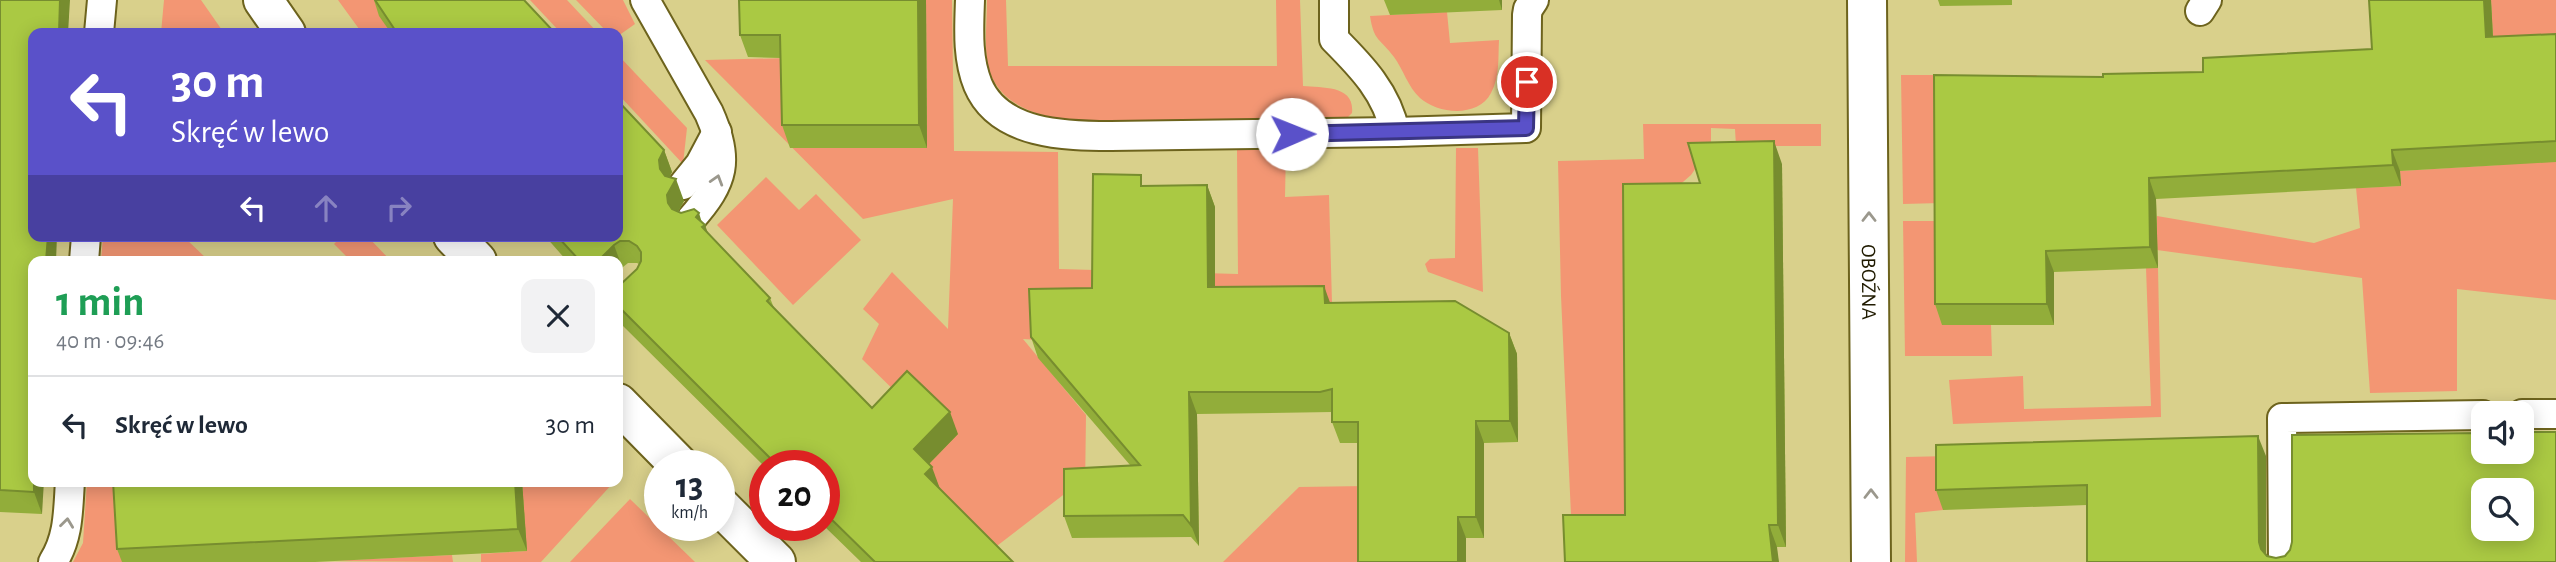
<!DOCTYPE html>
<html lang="pl">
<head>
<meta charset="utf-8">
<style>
  :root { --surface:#fff; --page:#f2f2f3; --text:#1f2937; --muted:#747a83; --line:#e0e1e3 }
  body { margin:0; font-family:"Alegreya Sans",sans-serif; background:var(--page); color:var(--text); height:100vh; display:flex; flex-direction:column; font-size:26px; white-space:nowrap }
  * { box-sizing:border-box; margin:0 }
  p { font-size:23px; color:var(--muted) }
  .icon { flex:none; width:38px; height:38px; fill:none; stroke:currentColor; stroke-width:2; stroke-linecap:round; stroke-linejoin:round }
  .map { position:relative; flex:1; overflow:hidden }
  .panel { position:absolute; left:28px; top:256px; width:595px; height:231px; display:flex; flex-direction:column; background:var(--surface); border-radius:14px; box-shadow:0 4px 18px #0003 }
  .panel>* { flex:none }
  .top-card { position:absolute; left:28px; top:28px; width:595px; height:214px; border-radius:14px; box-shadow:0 4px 18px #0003; background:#5a51c9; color:#fff; overflow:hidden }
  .buttons { position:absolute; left:2471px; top:401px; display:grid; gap:14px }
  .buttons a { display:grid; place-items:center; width:63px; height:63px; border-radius:14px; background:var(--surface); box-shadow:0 4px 18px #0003; font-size:35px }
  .speed { position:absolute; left:644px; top:450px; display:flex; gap:14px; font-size:35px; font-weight:700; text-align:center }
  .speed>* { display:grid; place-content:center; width:91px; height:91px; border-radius:50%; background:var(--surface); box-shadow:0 4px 18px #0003; line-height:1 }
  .speed small { font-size:18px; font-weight:400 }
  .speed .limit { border:10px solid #d22; background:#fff; color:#111 }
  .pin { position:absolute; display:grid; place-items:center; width:60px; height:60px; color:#fff; margin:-30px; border:4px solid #fff; border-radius:50%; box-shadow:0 2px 7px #0007 }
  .me { position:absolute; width:77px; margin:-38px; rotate:89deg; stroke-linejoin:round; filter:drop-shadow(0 0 5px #0008) }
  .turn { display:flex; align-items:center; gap:24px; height:147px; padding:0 28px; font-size:32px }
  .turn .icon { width:91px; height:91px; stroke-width:2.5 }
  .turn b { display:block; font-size:49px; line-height:60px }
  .lanes { display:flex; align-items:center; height:66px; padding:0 28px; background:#0003; justify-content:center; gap:35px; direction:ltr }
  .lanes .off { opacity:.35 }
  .round { display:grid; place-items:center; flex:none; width:74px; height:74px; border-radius:14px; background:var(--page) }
  .overview { display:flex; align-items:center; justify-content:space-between; height:119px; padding:0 28px }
  h1 { font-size:42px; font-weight:700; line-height:52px; color:#1e9e55 }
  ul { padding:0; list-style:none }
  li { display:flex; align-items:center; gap:21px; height:98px; padding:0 28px; border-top:2px solid var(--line) }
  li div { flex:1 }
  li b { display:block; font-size:26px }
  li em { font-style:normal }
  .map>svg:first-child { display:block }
  .green { fill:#f39673 }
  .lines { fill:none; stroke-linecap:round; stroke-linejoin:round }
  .lane-casing { stroke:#6d631d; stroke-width:32 }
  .street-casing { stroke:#6d631d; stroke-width:42 }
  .secondary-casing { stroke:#6d631d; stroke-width:42 }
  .lane { stroke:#fff; stroke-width:28 }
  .street { stroke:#fff; stroke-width:38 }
  .secondary { stroke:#fff; stroke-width:38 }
  .wall { fill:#92ad3a }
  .shaded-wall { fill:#778d2f }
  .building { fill:#aac943; stroke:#778d2f; stroke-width:2; fill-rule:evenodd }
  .oneway { stroke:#9b988d }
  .route-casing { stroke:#3a3583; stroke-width:18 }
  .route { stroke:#5a51c9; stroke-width:12 }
  .labels { text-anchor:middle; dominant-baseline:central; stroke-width:5; stroke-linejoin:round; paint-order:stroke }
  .street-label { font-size:21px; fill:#201b01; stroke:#f4f0ce }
</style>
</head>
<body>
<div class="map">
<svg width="2556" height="562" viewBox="0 0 2556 562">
  <rect width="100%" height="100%" fill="#d9d08b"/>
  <g class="green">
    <path d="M 164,0 L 201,0 L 224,33 L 161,33 Z"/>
    <path d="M 338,0 L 378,0 L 380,16 L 393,33 L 362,33 Z"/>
    <path d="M 530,0 L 567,0 L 598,33 L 561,33 Z"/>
    <path d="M 576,0 L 623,0 L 635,24 L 618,36 L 618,33 L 608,33 Z"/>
    <path d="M 926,0 L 952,0 L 954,151 L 1058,152 L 1059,269 L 1238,274 L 1237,150 L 1286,149 L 1285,197 L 1329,195 L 1332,303 L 1038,340 L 1023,339 L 1086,415 L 1085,490 L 1067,492 L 989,552 L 922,471 L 957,433 L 906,402 L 862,359 L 879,324 L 863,309 L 892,272 L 948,329 L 953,199 L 863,219 L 705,60 L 789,58 L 927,148 Z"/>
    <path d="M 987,0 L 1006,0 L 1008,66 L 1277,66 L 1276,0 L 1300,0 L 1303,86 C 1323,88 1355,85 1352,113 L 1346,119 L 1104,123 C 1063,121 999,116 988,65 C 984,44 987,21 987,0 Z"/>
    <path d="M 2491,0 L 2556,0 L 2556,300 L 2457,289 L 2457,391 L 2370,393 L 2362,278 L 2157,250 L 2157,216 L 2314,243 L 2360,228 L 2356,188 L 2401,186 L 2400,171 L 2499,165 Z"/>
    <path d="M 1447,12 L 1450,43 L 1499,40 C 1498,57 1500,77 1491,93 C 1478,118 1438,114 1420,98 C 1408,87 1403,69 1394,57 C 1380,38 1374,42 1370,16 Z"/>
    <path d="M 618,55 L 687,128 L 683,164 L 618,94 Z"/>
    <path d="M 1901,75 L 2036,75 L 2044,81 L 1941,203 L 1903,204 Z"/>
    <path d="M 1643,124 L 1821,124 L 1821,146 L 1736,146 L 1735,129 L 1711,128 L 1711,146 L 1691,175 L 1676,188 L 1633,544 L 1572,537 L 1561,296 L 1558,161 L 1644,159 Z"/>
    <path d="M 1456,148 L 1478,148 L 1483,292 L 1428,272 L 1425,264 L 1430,259 L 1455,258 Z"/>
    <path d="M 766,177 L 799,210 L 816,194 L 861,240 L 793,305 L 717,225 Z"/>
    <path d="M 1903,221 L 1941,221 L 1991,325 L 1992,356 L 1905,356 Z"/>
    <path d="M 103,236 L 183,236 L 209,261 L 101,261 Z"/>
    <path d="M 342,236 L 367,236 L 391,261 L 351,261 L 334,244 Z"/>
    <path d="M 2146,268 L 2158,268 L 2161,417 L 1953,424 L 1949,380 L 2023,376 L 2024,409 L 2151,406 Z"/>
    <path d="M 2160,451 L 1943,466 L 1943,510 L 1915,513 L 1917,562 L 1905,562 L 1906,457 Z"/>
    <path d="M 87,481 L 235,481 L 125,562 L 73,562 L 83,543 Z"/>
    <path d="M 522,481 L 613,483 L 541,562 L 481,562 L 481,554 L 526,551 Z"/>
    <path d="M 1366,486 L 1364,562 L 1223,562 L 1299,487 Z"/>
    <path d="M 630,499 L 695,562 L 570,562 Z"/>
    <path d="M 452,555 L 453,562 L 330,561 Z"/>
  </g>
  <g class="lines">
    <defs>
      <g id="lane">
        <path d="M 645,0 L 709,113 C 730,160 724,182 691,219"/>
        <path d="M 970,0 C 969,29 967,58 978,85 C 999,135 1066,136 1111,136 L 1395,132"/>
        <path d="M 1334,0 L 1334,39 C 1362,67 1387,93 1395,132 L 1526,128 L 1527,15 L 1528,9 L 1534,0"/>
        <path d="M 2200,11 L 2207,0"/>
        <path d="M 99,33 L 102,0"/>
        <path d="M 683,185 L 700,164 L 717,132"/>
        <path d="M 84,261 L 86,236"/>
        <path d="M 2522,414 L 2556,414"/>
        <path d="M 53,562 C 69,537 68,510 70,481"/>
        <path d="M 2283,562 L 2282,418 L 2483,415"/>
      </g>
      <g id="street">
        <path id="s1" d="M 1867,0 L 1871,562"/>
      </g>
      <g id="secondary">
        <path d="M 263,0 L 286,33"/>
        <path d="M 453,236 L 477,261"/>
        <path d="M 618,403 L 680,466"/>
        <path d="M 719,505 L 776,562"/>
      </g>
    </defs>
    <use href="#lane" class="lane-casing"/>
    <use href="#street" class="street-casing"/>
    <use href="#secondary" class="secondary-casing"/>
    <use href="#lane" class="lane"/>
    <use href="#street" class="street"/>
    <use href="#secondary" class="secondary"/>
  </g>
  <g class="wall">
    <path d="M 0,0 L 42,514 L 0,512 Z"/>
    <path d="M 374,0 L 524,0 L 391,33 L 379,16 Z"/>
    <path d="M 739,0 L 926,0 L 927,148 L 790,148 L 782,125 L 781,58 L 748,57 L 740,35 Z"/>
    <path d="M 1384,0 L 1502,0 L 1502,10 L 1390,15 Z"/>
    <path d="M 1938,0 L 2012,0 L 2012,5 L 1940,6 Z"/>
    <path d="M 2369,0 L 2491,0 L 2493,37 L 2556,34 L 2556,162 L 2400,171 L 2401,186 L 2156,199 L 2158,268 L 2054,272 L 2054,325 L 1942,325 L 1935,304 L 2103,77 L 2203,72 L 2372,49 Z"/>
    <path d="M 664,150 L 672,172 L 669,177 L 684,201 L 678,212 L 702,222 L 708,233 L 770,298 L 774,308 L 872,408 L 958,434 L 929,464 L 940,489 L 1013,562 L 861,562 L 823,525 L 824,466 L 765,466 L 765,467 L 621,324 L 618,315 L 618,286 L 621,284 L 637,269 L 639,264 L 637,263 L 628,263 L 618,271 L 618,261 L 567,261 L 545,236 L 618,236 Z"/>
    <path d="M 1782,164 L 1786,547 L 1777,547 L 1625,515 L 1700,183 Z"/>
    <path d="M 1145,185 L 1207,185 L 1215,207 L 1215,287 L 1330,303 L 1509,333 L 1517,354 L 1518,442 L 1484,443 L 1484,538 L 1466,538 L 1358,443 L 1340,443 L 1332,422 L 1332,412 L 1197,414 L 1199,546 L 1191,537 L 1072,538 L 1064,516 L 1130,465 L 1038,358 L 1031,337 L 1092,288 Z"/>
    <path d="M 2266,456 L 2266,555 L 2276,558 L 2556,562 L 2087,562 L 2087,505 L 1943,510 L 1936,490 Z"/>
    <path d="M 113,481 L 522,481 L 527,551 L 315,562 L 122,562 L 117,549 Z"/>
  </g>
  <g class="shaded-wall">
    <path d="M 60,0 L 70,0 L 68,33 L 59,33 Z"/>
    <path d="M 918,0 L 926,0 L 927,148 L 919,125 Z"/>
    <path d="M 1499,0 L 1502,0 L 1502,10 Z"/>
    <path d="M 2484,0 L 2491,0 L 2494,58 L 2486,37 Z"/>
    <path d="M 1774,141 L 1782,164 L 1786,547 L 1778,525 Z"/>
    <path d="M 664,150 L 672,172 L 667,182 L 660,169 L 659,160 Z"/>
    <path d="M 2392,150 L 2400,171 L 2401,186 L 2393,165 Z"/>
    <path d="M 2149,178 L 2156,199 L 2158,268 L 2150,247 Z"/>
    <path d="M 676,179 L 684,201 L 675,217 L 668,203 L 667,195 Z"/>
    <path d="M 1207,185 L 1215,207 L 1215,309 L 1208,287 Z"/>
    <path d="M 699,213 L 703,226 L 705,225 L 713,247 L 696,217 Z"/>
    <path d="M 48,236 L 57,236 L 56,261 L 46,261 Z"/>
    <path d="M 614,245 L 622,267 L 618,271 L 618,261 L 598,261 Z"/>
    <path d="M 2046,251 L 2054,272 L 2054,325 L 2047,304 Z"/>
    <path d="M 1324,286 L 1332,308 L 1325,303 Z"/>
    <path d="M 1509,333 L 1517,354 L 1518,442 L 1510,421 Z"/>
    <path d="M 1189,392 L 1197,414 L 1199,546 L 1191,525 Z"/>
    <path d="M 950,412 L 958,434 L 922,471 L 914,449 Z"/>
    <path d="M 1476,421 L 1484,443 L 1484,538 L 1476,517 Z"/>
    <path d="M 2258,436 L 2266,456 L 2266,562 L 2259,542 Z"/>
    <path d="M 932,467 L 940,489 L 925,474 Z"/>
    <path d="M 35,481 L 44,481 L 42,514 L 34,492 Z"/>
    <path d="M 515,481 L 522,481 L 527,551 L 518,529 Z"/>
    <path d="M 1458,517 L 1466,538 L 1466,562 L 1458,562 Z"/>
    <path d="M 1769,525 L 1777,547 L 1779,562 L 1773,562 Z"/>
  </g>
  <g class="building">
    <path d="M 0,0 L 60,0 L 59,33 L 33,33 L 33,236 L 48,236 L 46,261 L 33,261 L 34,492 L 0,490 Z"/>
    <path d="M 375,0 L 524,0 L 555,33 L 391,33 L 395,30 Z"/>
    <path d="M 739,0 L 918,0 L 919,125 L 782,125 L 780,35 L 740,35 Z"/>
    <path d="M 2369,0 L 2484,0 L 2486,37 L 2556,34 L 2556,141 L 2392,150 L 2393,165 L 2149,178 L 2150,247 L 2046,251 L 2047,304 L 1935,304 L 1934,75 L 2103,77 L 2103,74 L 2203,72 L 2203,58 L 2372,49 Z"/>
    <path d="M 618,101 L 664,150 L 659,160 L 660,169 L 665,176 L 676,179 L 667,195 L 668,203 L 672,209 L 681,213 L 694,209 L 699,213 L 696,217 L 705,225 L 702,227 L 770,298 L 767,301 L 872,408 L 907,371 L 950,412 L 914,449 L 932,467 L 925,474 L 1013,562 L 875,562 L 824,512 L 824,466 L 778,466 L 618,306 L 618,286 L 621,284 L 637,269 L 641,261 L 641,252 L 637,246 L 629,241 L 620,241 L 614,245 L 598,261 L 580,261 L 557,236 L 618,236 Z"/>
    <path d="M 1774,141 L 1778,525 L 1769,525 L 1773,562 L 1565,562 L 1563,515 L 1625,515 L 1623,184 L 1700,183 L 1688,143 Z"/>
    <path d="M 1093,174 L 1141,175 L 1141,186 L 1207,185 L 1208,287 L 1324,286 L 1325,303 L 1455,301 L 1509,333 L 1510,421 L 1476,421 L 1476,517 L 1458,517 L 1458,562 L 1358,562 L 1358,422 L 1332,422 L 1332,389 L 1320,392 L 1189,392 L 1191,525 L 1183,515 L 1064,516 L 1064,469 L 1140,465 L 1031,337 L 1029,289 L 1092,288 Z"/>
    <path d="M 2522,432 L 2556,432 L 2556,562 L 2087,562 L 2087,485 L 1936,490 L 1936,445 L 2258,436 L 2259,542 L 2261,549 L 2267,556 L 2276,558 L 2285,556 L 2290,550 L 2292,542 L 2292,435 L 2483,433 L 2483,452 L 2522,452 ZM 2483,490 L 2522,490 L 2522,528 L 2483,528 Z"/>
    <path d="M 113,481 L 515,481 L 518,529 L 117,549 Z"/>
  </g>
  <defs><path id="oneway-chevron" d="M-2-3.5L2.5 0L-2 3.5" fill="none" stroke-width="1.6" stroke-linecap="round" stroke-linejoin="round" transform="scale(1.75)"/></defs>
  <g class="oneway">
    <use href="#oneway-chevron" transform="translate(717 180) rotate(-73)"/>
    <use href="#oneway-chevron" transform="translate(1869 217) rotate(-90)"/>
    <use href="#oneway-chevron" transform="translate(1871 494) rotate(-90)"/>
    <use href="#oneway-chevron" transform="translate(67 523) rotate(-83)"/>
  </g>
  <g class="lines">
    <defs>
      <path id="route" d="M 1292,134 L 1526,128 L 1527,82"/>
    </defs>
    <use href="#route" class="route-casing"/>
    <use href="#route" class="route"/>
  </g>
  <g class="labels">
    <g class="street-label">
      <text stroke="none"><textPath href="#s1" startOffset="282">OBOŹNA</textPath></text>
    </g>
  </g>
</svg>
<div class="buttons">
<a><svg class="icon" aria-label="sound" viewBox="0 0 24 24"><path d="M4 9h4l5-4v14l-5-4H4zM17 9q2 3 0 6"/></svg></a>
<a><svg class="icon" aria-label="search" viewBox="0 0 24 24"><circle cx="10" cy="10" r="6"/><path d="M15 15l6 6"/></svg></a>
</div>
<div class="speed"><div>13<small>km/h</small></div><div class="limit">20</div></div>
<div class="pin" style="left:1527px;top:82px;background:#d93025"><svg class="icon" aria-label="arrive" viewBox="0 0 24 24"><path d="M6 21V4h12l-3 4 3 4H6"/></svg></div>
<svg class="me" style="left:1292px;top:134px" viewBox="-20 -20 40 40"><circle r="19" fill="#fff"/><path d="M0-13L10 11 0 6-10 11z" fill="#5a51c9"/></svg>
<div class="top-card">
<div class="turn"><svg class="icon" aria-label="left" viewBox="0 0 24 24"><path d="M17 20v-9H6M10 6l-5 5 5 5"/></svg><div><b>30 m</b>Skręć w lewo</div></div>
<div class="lanes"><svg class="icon" aria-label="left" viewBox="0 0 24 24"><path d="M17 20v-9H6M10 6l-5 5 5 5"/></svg><svg class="icon off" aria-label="ahead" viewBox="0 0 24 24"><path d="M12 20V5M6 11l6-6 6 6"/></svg><svg class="icon off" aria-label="right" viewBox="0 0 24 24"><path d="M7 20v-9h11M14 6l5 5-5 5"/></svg></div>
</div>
<section class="panel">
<div class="overview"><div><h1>1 min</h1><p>40 m · 09:46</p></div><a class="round"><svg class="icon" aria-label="close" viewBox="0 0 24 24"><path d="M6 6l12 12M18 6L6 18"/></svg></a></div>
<ul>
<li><svg class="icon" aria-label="left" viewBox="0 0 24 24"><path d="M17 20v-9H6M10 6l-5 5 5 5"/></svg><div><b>Skręć w lewo</b></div><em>30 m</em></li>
</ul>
</section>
</div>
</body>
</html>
